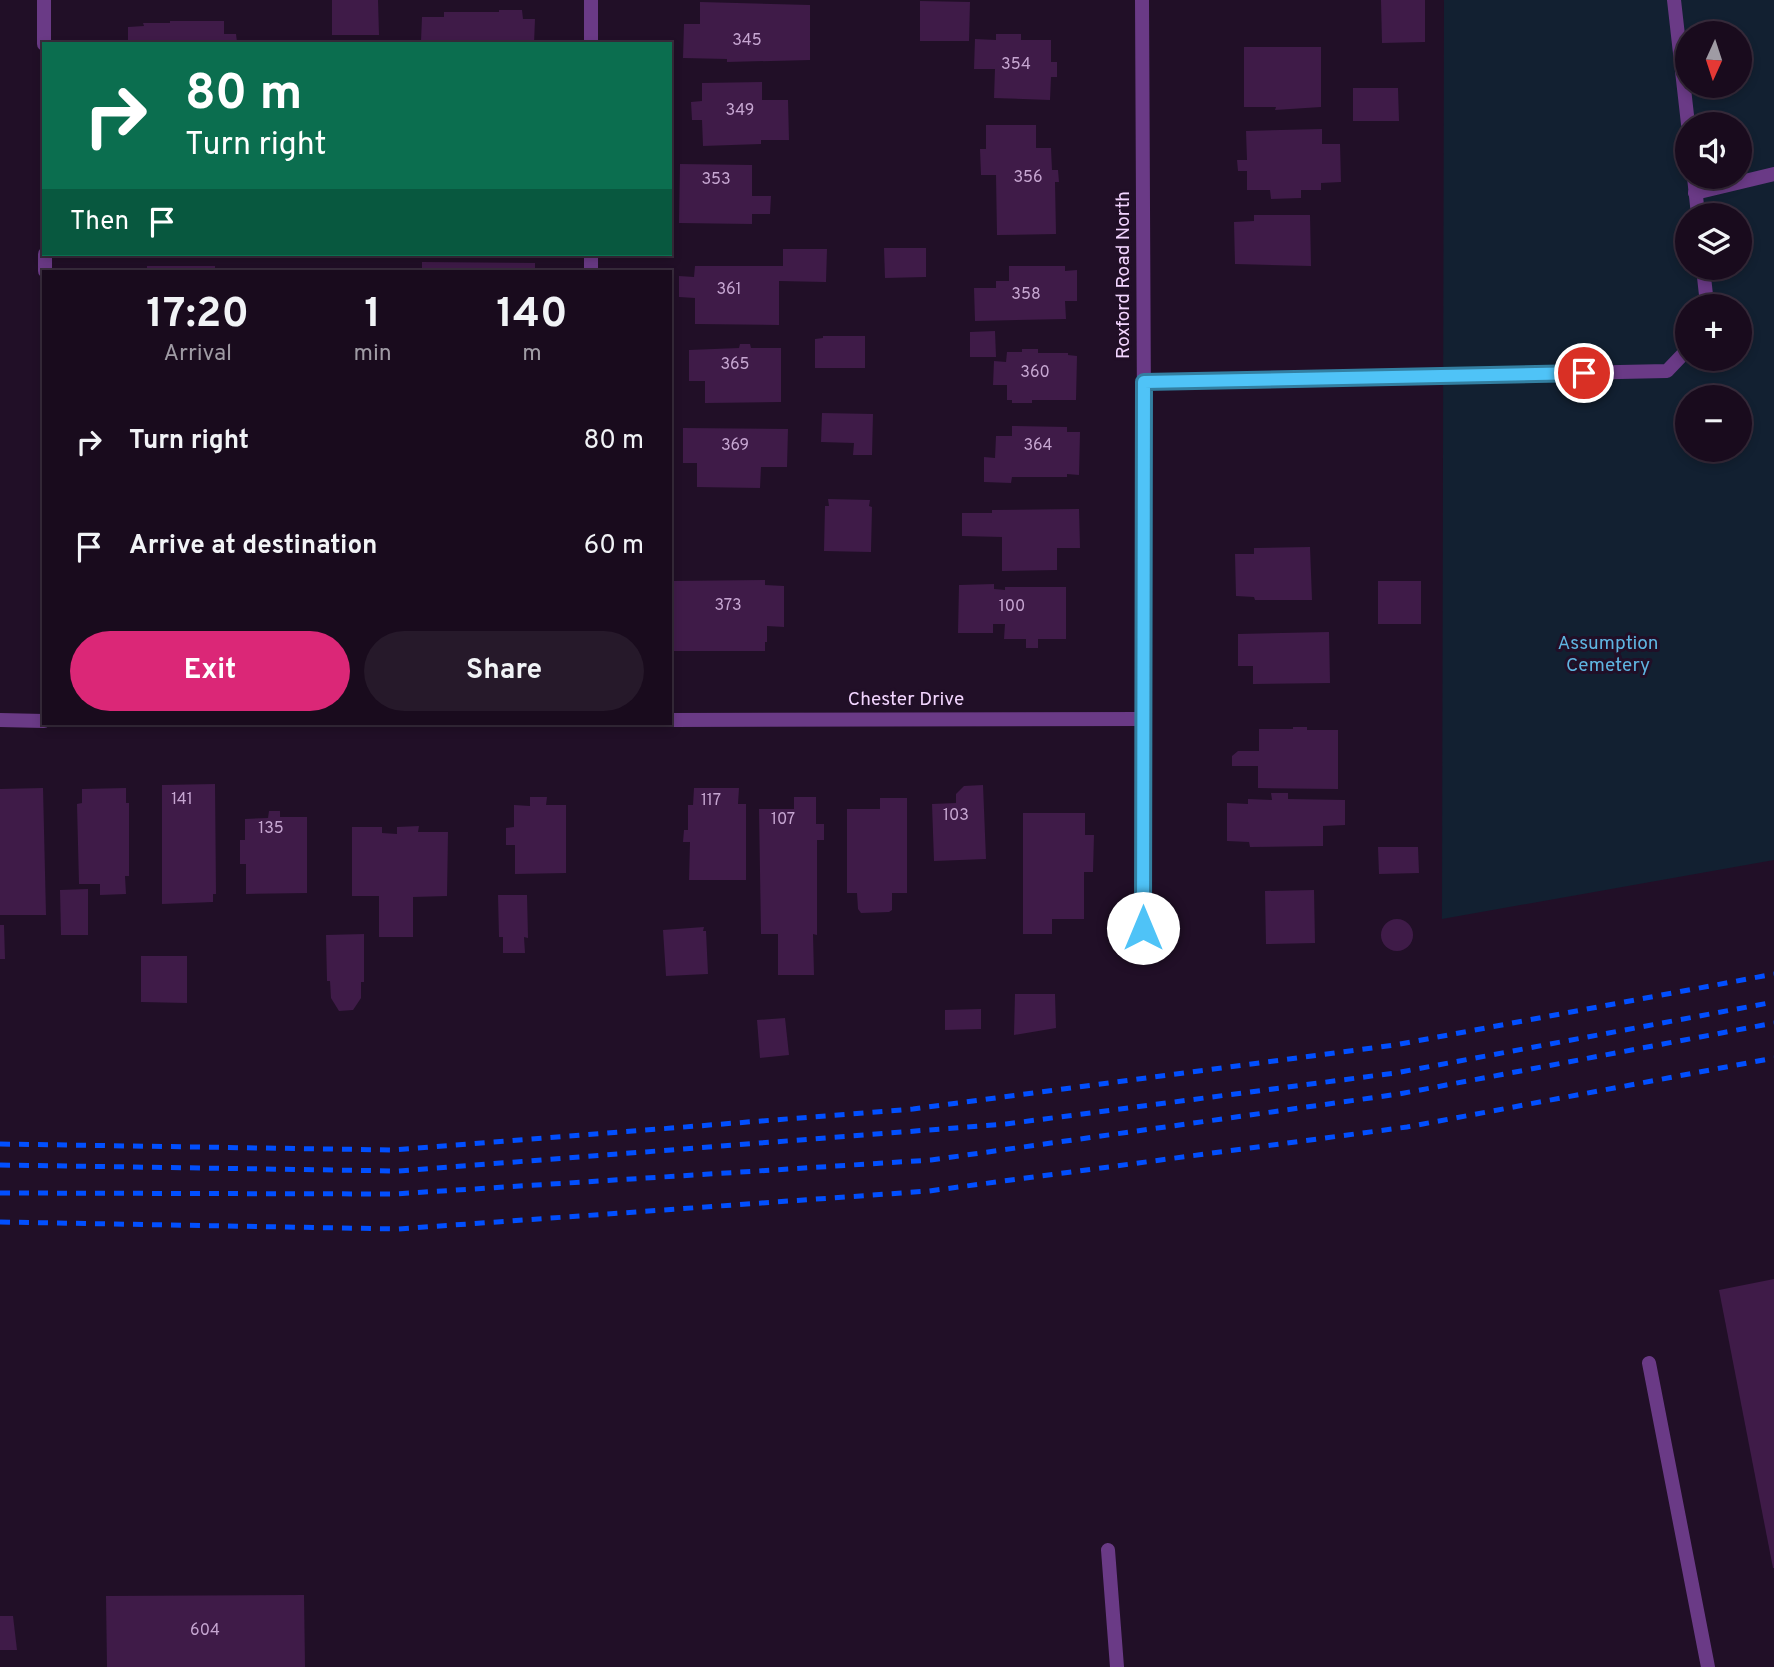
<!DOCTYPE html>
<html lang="en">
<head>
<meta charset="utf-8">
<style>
  :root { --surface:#190b1d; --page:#26192a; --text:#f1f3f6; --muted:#9f9ba4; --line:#372b3b; --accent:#db2777 }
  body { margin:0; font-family:Overpass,sans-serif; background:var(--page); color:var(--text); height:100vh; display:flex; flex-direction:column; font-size:26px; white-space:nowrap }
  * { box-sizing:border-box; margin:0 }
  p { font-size:23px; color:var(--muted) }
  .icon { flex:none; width:38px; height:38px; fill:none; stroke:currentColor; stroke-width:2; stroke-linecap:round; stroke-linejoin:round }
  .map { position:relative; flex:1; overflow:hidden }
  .details { position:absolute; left:42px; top:270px; width:630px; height:455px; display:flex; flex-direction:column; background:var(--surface); border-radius:0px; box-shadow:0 4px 10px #0003,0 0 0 2px var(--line) }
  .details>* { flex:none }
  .guide { position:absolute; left:42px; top:42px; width:630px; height:214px; border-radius:0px; box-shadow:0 4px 10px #0003,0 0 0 2px var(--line); background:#0b6e4f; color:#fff; overflow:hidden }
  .needle { width:46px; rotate:183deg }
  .fabs { position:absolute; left:1675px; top:21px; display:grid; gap:14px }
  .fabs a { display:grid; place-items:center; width:77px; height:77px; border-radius:50%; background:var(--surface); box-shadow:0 4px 10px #0003,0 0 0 2px var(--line); font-size:35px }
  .pin { position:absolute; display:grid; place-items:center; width:60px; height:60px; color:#fff; margin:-30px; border:4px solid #fff; border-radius:50%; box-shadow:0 2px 7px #0007 }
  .me { position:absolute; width:77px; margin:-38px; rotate:0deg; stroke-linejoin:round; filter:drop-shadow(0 0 5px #0008) }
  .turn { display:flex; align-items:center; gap:24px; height:147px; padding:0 28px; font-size:32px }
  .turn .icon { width:91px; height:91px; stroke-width:2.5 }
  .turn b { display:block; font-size:49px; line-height:60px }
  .then { display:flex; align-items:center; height:66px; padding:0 28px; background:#0003; gap:14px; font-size:26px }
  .eta { display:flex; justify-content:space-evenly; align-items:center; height:119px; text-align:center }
  .eta b { font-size:42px; font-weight:700; line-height:49px }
  .primary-button { display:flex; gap:14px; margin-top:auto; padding:14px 28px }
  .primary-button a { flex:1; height:80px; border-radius:42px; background:var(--accent); color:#fff; font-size:28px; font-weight:700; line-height:80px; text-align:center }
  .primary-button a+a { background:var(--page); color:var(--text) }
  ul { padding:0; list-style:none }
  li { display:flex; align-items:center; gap:21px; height:105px; padding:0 28px }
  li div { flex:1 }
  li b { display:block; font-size:26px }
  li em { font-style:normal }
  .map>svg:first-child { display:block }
  .green { fill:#122031; fill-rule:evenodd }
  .building { fill:#3f1b48 }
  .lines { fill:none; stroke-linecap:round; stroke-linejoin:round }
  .lane { stroke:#6a3a86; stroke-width:14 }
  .street { stroke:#6a3a86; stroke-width:14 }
  .rail { stroke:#014fff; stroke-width:5; stroke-dasharray:10 9; stroke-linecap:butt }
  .route-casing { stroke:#337fa1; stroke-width:18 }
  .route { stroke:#4fc3f7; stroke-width:12 }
  .labels { text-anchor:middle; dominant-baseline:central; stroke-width:6; stroke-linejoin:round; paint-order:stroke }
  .number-label { font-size:16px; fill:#c6a6d1 }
  .street-label { font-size:19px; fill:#f3d5ff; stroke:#210f27 }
  .park-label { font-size:19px; fill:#5fb5e1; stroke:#210f27 }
</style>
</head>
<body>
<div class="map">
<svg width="1774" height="1667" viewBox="0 0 1774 1667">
  <rect width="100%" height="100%" fill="#210f27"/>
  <path class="green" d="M 1444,0 L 1774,0 L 1774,860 L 1442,919 ZM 1687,33 L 1740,33 L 1740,86 L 1687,86 ZM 1687,124 L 1740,124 L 1740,177 L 1687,177 ZM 1687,215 L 1740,215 L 1740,268 L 1687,268 ZM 1687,306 L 1740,306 L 1740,359 L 1687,359 ZM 1687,397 L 1740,397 L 1740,450 L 1687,450 Z"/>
  <g class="building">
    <path d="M 332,0 L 378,0 L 379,35 L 332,35 Z"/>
    <path d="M 1381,0 L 1425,0 L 1425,42 L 1382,43 Z"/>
    <path d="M 920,1 L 970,2 L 969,41 L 920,41 Z"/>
    <path d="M 700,2 L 810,5 L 810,60 L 727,62 L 727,59 L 683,58 L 684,24 L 700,24 Z"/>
    <path d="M 499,10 L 522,10 L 523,19 L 535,19 L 534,44 L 445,44 L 445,41 L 421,41 L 422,17 L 444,17 L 444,12 L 499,12 Z"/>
    <path d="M 170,21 L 224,21 L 224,34 L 236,34 L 237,42 L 229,41 L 229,44 L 128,44 L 128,27 L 144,26 L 143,23 L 170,23 Z"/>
    <path d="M 996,34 L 1021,34 L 1021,40 L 1051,40 L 1051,62 L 1057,62 L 1057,77 L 1051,77 L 1050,100 L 994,98 L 995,69 L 974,69 L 975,39 L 996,40 Z"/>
    <path d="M 1244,47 L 1321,47 L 1321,107 L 1275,110 L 1276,107 L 1244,107 Z"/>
    <path d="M 762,82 L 762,100 L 788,100 L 789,140 L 761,140 L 761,144 L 703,146 L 702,120 L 692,120 L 691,102 L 702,101 L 702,83 Z"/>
    <path d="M 1353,88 L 1398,88 L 1399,121 L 1353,121 Z"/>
    <path d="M 986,125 L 1036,125 L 1036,148 L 1051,148 L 1052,170 L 1058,170 L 1059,182 L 1055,182 L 1056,234 L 997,235 L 996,175 L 981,175 L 980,149 L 986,149 Z"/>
    <path d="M 1322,129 L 1322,144 L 1340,144 L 1341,182 L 1321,183 L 1321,190 L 1301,190 L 1301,198 L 1271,199 L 1270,190 L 1247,190 L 1247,171 L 1238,171 L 1237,160 L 1247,160 L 1246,131 Z"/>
    <path d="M 680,164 L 752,165 L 752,196 L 771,196 L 770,214 L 752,214 L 752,224 L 679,223 Z"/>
    <path d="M 1254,215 L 1310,215 L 1311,266 L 1235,264 L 1234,222 L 1254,221 Z"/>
    <path d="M 884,248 L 926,248 L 926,277 L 885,278 Z"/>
    <path d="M 783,249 L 827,249 L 826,282 L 779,281 L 779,325 L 695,324 L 695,298 L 679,297 L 679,276 L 694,277 L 695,266 L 783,266 Z"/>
    <path d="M 422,262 L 535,263 L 535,271 L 422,271 Z"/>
    <rect x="147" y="266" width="68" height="5"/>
    <path d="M 1009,266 L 1065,266 L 1065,271 L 1077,270 L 1077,301 L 1065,301 L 1066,319 L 975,321 L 974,288 L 996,288 L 996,281 L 1009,281 Z"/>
    <path d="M 995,331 L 996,357 L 970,357 L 970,332 Z"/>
    <path d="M 823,336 L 865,336 L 865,368 L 815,368 L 815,339 L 823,338 Z"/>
    <path d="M 740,344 L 750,344 L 751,348 L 781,348 L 781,402 L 705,403 L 705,381 L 689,381 L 689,350 L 739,348 Z"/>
    <path d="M 1022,349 L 1038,349 L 1038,353 L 1068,353 L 1068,355 L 1077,356 L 1076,400 L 1032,400 L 1032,403 L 1012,403 L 1012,400 L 1007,400 L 1007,385 L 993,385 L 994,361 L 1006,362 L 1007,352 L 1022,352 Z"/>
    <path d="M 822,413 L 873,414 L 872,455 L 853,455 L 854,443 L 821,442 Z"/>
    <path d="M 1012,426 L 1067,427 L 1067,432 L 1080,432 L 1079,475 L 1067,474 L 1067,477 L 1012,477 L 1011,483 L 984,482 L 984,457 L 995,458 L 996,436 L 1012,436 Z"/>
    <path d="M 683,428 L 788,429 L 787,467 L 761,467 L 760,488 L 697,487 L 697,463 L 683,463 Z"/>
    <path d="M 828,499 L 870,500 L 869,506 L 872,507 L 871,552 L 824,551 L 825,506 L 829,506 Z"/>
    <path d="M 1079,509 L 1080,548 L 1057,548 L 1057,570 L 1002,571 L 1002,537 L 962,536 L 962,513 L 992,513 L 992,510 Z"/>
    <path d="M 1310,547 L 1312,600 L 1255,600 L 1254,597 L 1236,596 L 1235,554 L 1254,554 L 1254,548 Z"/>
    <path d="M 765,580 L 765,585 L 784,586 L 784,627 L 767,626 L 767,642 L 765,642 L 765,651 L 673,651 L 673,581 Z"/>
    <rect x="1378" y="581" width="43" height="43"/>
    <path d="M 994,584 L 994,589 L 1005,590 L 1005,587 L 1066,587 L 1066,639 L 1038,639 L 1038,648 L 1026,648 L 1026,639 L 1004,639 L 1005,624 L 993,624 L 993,633 L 958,633 L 959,585 Z"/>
    <path d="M 1329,632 L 1330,683 L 1253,684 L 1253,666 L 1238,666 L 1238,634 Z"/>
    <path d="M 1293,727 L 1307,727 L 1307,730 L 1338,730 L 1338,789 L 1258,788 L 1258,766 L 1232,766 L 1232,756 L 1238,751 L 1259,751 L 1259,729 L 1293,729 Z"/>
    <path d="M 215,784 L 216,894 L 213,894 L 213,902 L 162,904 L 162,785 Z"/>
    <path d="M 983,785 L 986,859 L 934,861 L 932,804 L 956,803 L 956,794 L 964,786 Z"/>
    <path d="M 43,788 L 46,915 L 0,915 L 0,789 Z"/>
    <path d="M 126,788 L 126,803 L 129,803 L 129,876 L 125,876 L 126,894 L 100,895 L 100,884 L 79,884 L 77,804 L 82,803 L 82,789 Z"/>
    <path d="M 694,788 L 739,788 L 738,804 L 746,804 L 746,880 L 689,880 L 690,842 L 683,842 L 684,830 L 688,830 L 688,805 L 693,805 Z"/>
    <path d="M 1271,793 L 1288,793 L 1288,799 L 1345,800 L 1345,825 L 1323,826 L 1323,846 L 1250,847 L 1249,842 L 1227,841 L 1227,803 L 1248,804 L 1248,799 L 1272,800 Z"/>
    <path d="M 530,797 L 547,797 L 546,805 L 566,805 L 566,873 L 515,874 L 515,845 L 506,845 L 506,828 L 514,827 L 514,805 L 530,806 Z"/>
    <path d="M 794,797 L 816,797 L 816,824 L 824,824 L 824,840 L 817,840 L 817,935 L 813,934 L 814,975 L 778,975 L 778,934 L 761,934 L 759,809 L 794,809 Z"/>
    <path d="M 880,798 L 907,798 L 907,893 L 892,893 L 892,910 L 889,912 L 861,913 L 858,909 L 857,893 L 847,893 L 847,809 L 880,809 Z"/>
    <path d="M 269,811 L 280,811 L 280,817 L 307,817 L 307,893 L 246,894 L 246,864 L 240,864 L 240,840 L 245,840 L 245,819 L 268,818 Z"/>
    <path d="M 1023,813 L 1085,813 L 1085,835 L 1094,835 L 1093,872 L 1084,872 L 1084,919 L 1052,919 L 1052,934 L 1023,934 Z"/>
    <path d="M 419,826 L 418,832 L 448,832 L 447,896 L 413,897 L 413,937 L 379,937 L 379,896 L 352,896 L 352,827 L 382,827 L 382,833 L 397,834 L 397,827 Z"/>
    <path d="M 1378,847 L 1418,847 L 1419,873 L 1379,874 Z"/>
    <path d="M 88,889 L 88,935 L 61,935 L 60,890 Z"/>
    <path d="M 1314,890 L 1315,943 L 1266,944 L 1265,891 Z"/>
    <path d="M 498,895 L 527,895 L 528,938 L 524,937 L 525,953 L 503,953 L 503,937 L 499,937 Z"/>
    <circle cx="1397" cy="935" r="16"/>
    <path d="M 0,925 L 4,925 L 5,959 L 0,959 Z"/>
    <path d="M 704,927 L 703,931 L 706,931 L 708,974 L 666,976 L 663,930 Z"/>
    <path d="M 364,934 L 364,982 L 361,982 L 361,998 L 353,1010 L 339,1011 L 331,998 L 330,981 L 327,981 L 326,935 Z"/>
    <path d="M 141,956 L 187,956 L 187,1003 L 141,1002 Z"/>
    <path d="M 1015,994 L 1055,994 L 1056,1028 L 1014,1035 Z"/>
    <path d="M 981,1009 L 981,1029 L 945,1030 L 945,1010 Z"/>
    <path d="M 785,1018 L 789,1055 L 760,1058 L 757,1020 Z"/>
    <path d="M 1774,1279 L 1774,1568 L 1773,1568 L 1719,1290 Z"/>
    <path d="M 304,1595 L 305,1667 L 107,1667 L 106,1596 Z"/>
    <path d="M 0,1616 L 13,1616 L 17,1650 L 0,1650 Z"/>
  </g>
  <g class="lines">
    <g class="lane">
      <path d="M 1674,0 L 1688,124"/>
      <path d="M 1694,177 L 1698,215"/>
      <path d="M 1695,193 L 1774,174"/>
      <path d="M 1703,268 L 1706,295 L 1704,306"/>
      <path d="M 1144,382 L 1667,371 L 1687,350"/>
      <path d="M 1649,1363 L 1708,1667"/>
      <path d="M 1108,1550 L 1117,1667"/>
    </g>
    <g class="street">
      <path d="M 44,0 L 44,44"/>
      <path d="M 1142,0 L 1145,617 L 1143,719 L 1143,928"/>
      <path d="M 591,44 L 591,0"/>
      <path d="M 45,254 L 45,271"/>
      <path d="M 591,271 L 591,254"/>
      <path d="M 0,720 L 44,721"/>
      <path d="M 670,720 L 1143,719"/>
    </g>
    <g class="rail">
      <path d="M 0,1144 L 393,1150 L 913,1109 L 1395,1045 L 1774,974"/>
      <path d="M 0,1165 L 398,1171 L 1006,1124 L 1395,1073 L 1774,1002"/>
      <path d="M 0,1193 L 394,1194 L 931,1160 L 1399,1094 L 1774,1023"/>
      <path d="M 0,1222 L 398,1229 L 929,1191 L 1407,1127 L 1774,1058"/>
    </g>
  </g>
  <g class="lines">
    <defs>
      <path id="route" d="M 1143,928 L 1144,382 L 1584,373"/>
    </defs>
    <use href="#route" class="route-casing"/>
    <use href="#route" class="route"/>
  </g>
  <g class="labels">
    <g class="number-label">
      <text x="747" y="41">345</text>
      <text x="1016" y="65">354</text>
      <text x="740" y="111">349</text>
      <text x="1028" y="178">356</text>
      <text x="716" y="180">353</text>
      <text x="729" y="290">361</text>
      <text x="1026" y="295">358</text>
      <text x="735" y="365">365</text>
      <text x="1035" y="373">360</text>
      <text x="735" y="446">369</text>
      <text x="1038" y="446">364</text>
      <text x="728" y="606">373</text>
      <text x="1012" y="607">100</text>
      <text x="182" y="800">141</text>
      <text x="711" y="801">117</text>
      <text x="956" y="816">103</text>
      <text x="783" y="820">107</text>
      <text x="271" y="829">135</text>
      <text x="205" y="1631">604</text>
    </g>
    <g class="street-label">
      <text transform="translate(1124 275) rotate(-90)">Roxford Road North</text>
      <text x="906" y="700">Chester Drive</text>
    </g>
    <g class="park-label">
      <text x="1608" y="644">Assumption<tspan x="1608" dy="22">Cemetery</tspan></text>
    </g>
  </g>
</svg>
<div class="fabs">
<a><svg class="needle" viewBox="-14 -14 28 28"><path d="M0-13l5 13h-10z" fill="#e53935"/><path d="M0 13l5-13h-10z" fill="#9f9ba4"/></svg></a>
<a><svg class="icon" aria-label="sound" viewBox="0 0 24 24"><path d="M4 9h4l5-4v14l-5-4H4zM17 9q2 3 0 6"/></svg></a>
<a><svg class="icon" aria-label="layers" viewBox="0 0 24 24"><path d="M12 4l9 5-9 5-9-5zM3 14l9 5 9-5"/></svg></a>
<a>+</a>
<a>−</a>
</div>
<div class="pin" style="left:1584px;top:373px;background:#d93025"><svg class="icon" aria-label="arrive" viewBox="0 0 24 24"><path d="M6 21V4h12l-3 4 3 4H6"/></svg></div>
<svg class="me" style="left:1143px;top:928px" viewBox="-20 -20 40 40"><circle r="19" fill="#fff"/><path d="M0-13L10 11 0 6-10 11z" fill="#4fc3f7"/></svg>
<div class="guide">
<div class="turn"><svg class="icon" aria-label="right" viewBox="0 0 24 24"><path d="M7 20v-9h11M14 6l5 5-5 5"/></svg><div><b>80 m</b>Turn right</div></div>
<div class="then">Then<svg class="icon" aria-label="arrive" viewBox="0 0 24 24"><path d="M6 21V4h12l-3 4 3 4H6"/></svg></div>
</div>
<section class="details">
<div class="eta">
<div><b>17:20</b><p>Arrival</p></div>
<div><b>1</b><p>min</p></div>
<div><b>140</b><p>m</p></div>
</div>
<ul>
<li><svg class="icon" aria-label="right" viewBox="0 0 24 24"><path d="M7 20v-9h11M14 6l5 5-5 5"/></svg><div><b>Turn right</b></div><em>80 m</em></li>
<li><svg class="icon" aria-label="arrive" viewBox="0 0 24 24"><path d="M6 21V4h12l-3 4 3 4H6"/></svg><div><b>Arrive at destination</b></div><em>60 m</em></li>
</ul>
<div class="primary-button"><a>Exit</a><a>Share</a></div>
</section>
</div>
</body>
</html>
